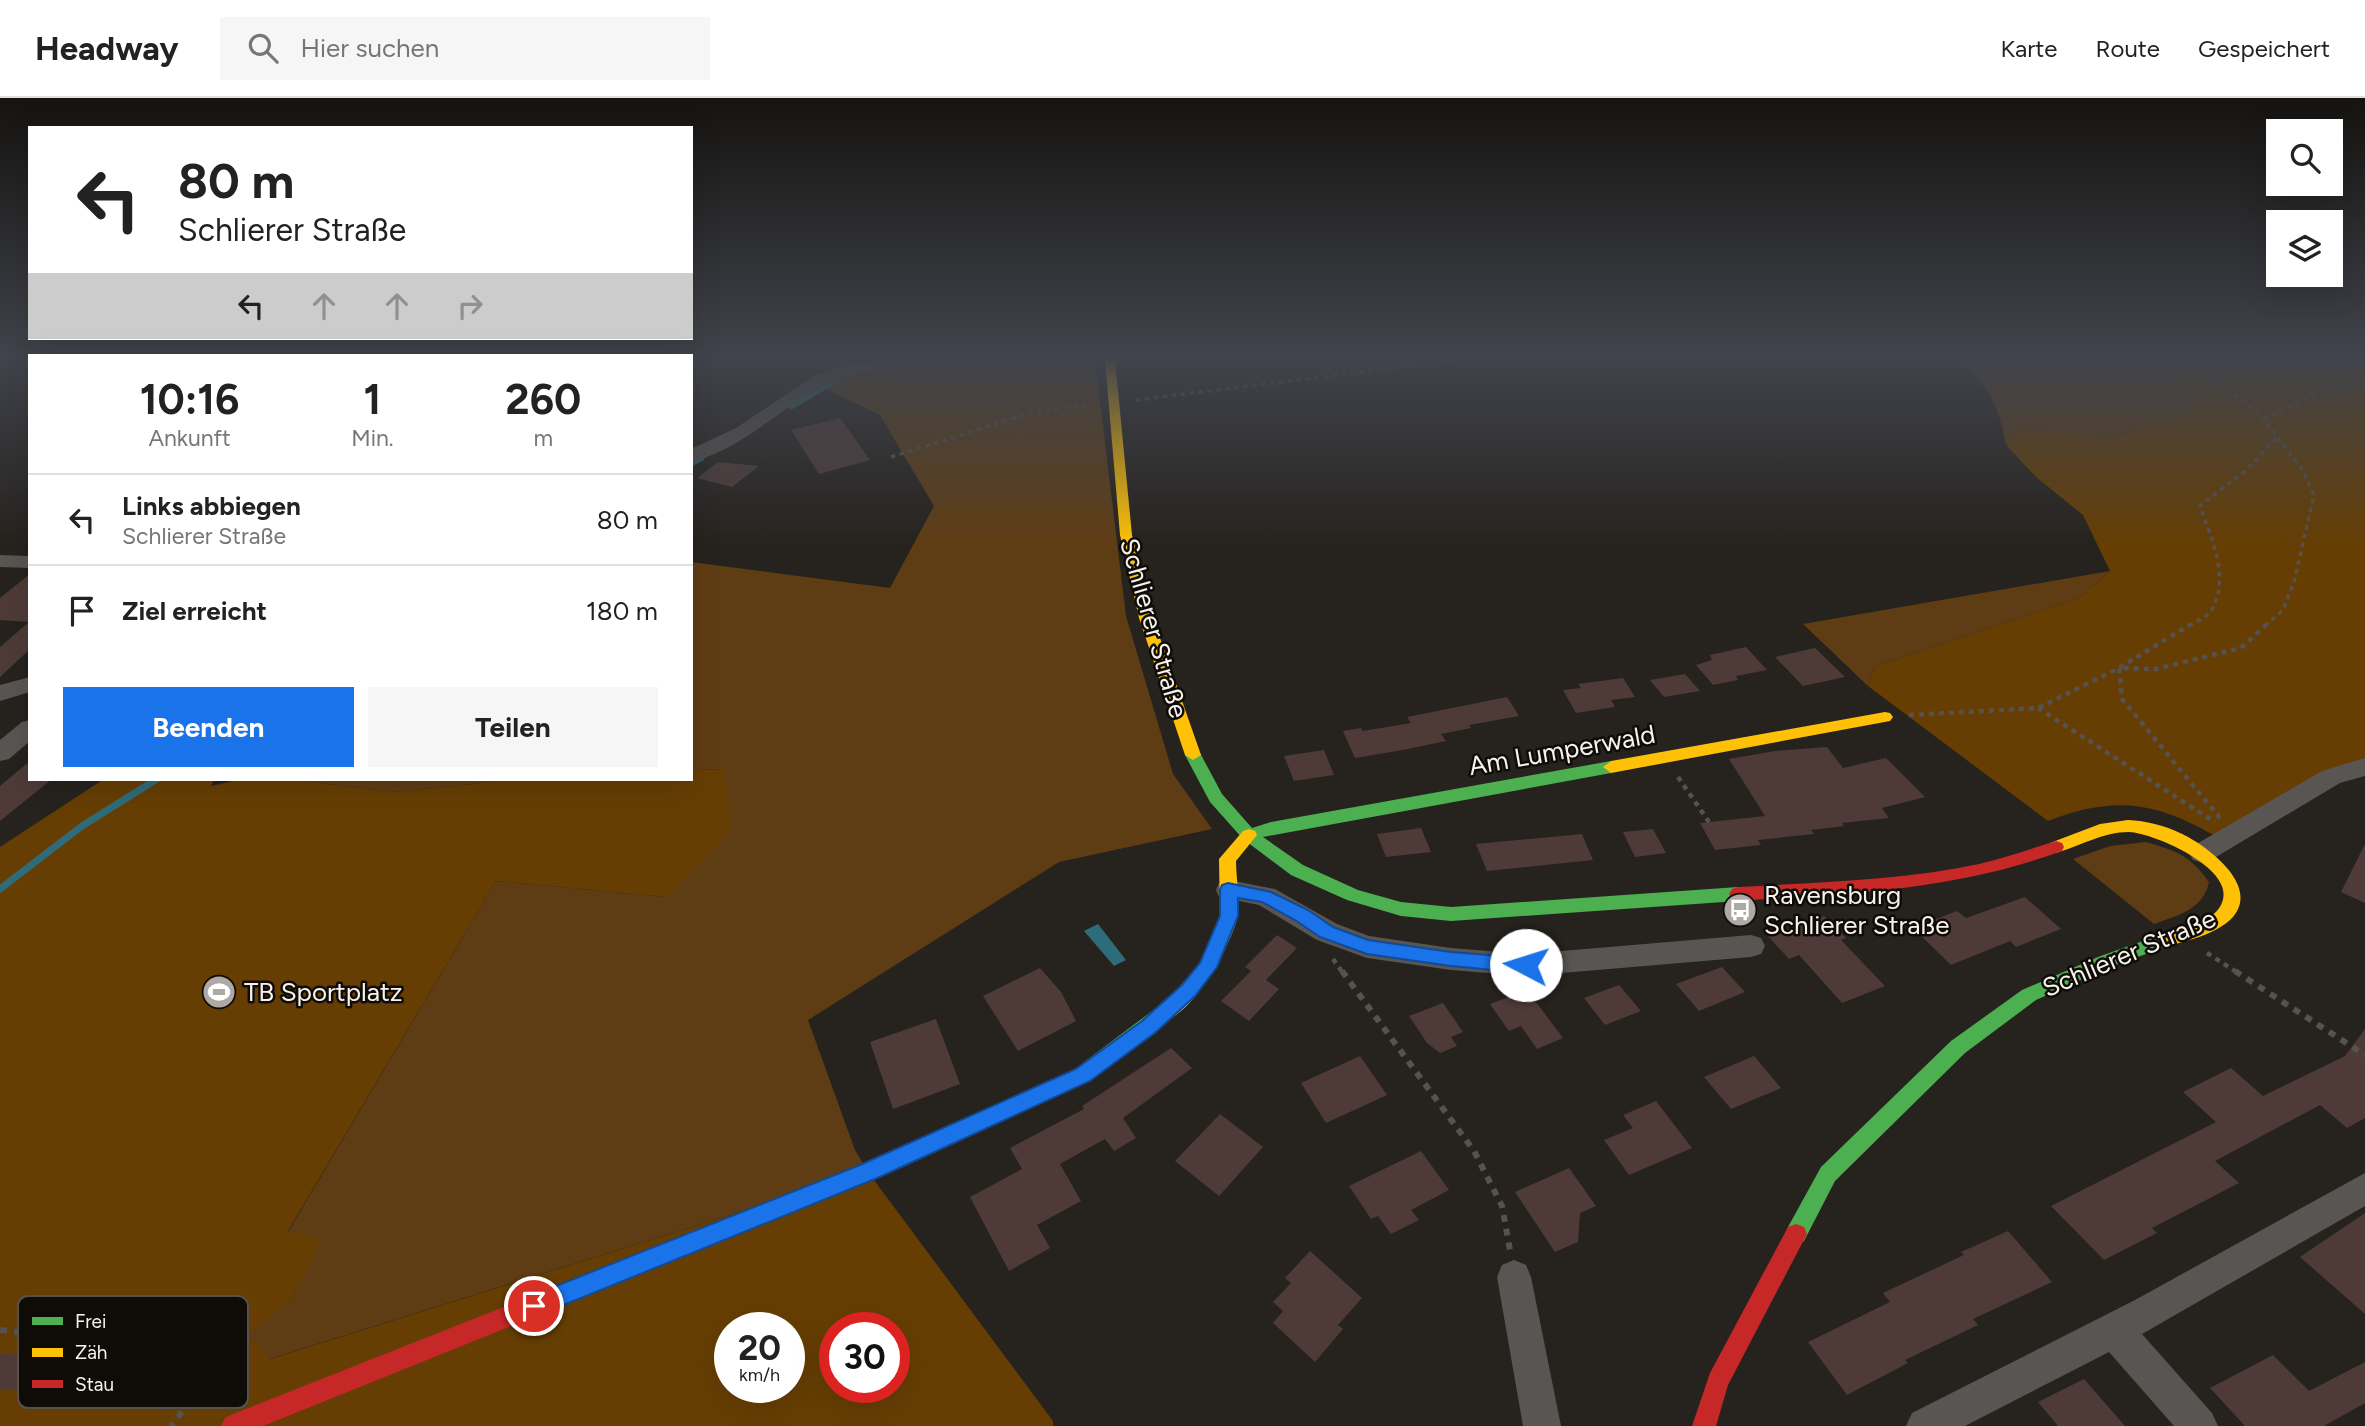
<!DOCTYPE html>
<html lang="de">
<head>
<meta charset="utf-8">
<style>
  :root { --surface:#fff; --page:#f6f6f6; --text:#222; --muted:#767676; --line:#e0e0e0; --accent:#1a73e8 }
  body { margin:0; font-family:Figtree,sans-serif; background:var(--page); color:var(--text); height:100vh; display:flex; flex-direction:column; font-size:26px; white-space:nowrap }
  * { box-sizing:border-box; margin:0 }
  p { font-size:23px; color:var(--muted) }
  .icon { flex:none; width:38px; height:38px; fill:none; stroke:currentColor; stroke-width:2; stroke-linecap:round; stroke-linejoin:round }
  .map { position:relative; flex:1; overflow:hidden }
  .drawer { position:absolute; left:28px; top:256px; width:665px; height:427px; display:flex; flex-direction:column; background:var(--surface); border-radius:0px; box-shadow:0 7px 28px #0002 }
  .drawer>* { flex:none }
  .hud { position:absolute; left:28px; top:28px; width:665px; height:214px; border-radius:0px; box-shadow:0 7px 28px #0002; background:#fff; color:var(--text); overflow:hidden }
  .buttons { position:absolute; left:2266px; top:21px; display:grid; gap:14px }
  .buttons a { display:grid; place-items:center; width:77px; height:77px; border-radius:0px; background:var(--surface); box-shadow:0 7px 28px #0002; font-size:35px }
  .speed { position:absolute; left:714px; top:1214px; display:flex; gap:14px; font-size:35px; font-weight:700; text-align:center }
  .speed>* { display:grid; place-content:center; width:91px; height:91px; border-radius:50%; background:var(--surface); box-shadow:0 7px 28px #0002; line-height:1 }
  .speed small { font-size:18px; font-weight:400 }
  .speed .limit { border:10px solid #d22; background:#fff; color:#111 }
  .pin { position:absolute; display:grid; place-items:center; width:60px; height:60px; color:#fff; margin:-30px; border:4px solid #fff; border-radius:50%; box-shadow:0 2px 7px #0007 }
  .me { position:absolute; width:77px; margin:-38px; rotate:275deg; stroke-linejoin:round; filter:drop-shadow(0 0 5px #0008) }
  .turn { display:flex; align-items:center; gap:24px; height:147px; padding:0 35px; font-size:32px }
  .turn .icon { width:91px; height:91px; stroke-width:2.5 }
  .turn b { display:block; font-size:49px; line-height:60px }
  .lanes { display:flex; align-items:center; height:66px; padding:0 35px; background:#0003; justify-content:center; gap:35px; direction:ltr }
  .lanes .off { opacity:.35 }
  .eta { display:flex; justify-content:space-evenly; align-items:center; height:119px; text-align:center }
  .eta b { font-size:42px; font-weight:700; line-height:49px }
  .primary-button { display:flex; gap:14px; margin-top:auto; padding:14px 35px }
  .primary-button a { flex:1; height:80px; border-radius:0px; background:var(--accent); color:#fff; font-size:28px; font-weight:700; line-height:80px; text-align:center }
  .primary-button a+a { background:var(--page); color:var(--text) }
  ul { padding:0; list-style:none }
  li { display:flex; align-items:center; gap:21px; height:91px; padding:0 35px; border-top:2px solid var(--line) }
  li div { flex:1 }
  li b { display:block; font-size:26px }
  li em { font-style:normal }
  header { display:flex; align-items:center; gap:42px; box-sizing:border-box; height:98px; padding:0 35px; background:var(--surface); border-bottom:2px solid var(--line) }
  header strong { font-size:33px }
  nav { display:flex; gap:38px; margin-inline-start:auto; font-size:24px }
  .search { width:490px; height:63px; background:var(--page); display:flex; align-items:center; gap:18px; box-sizing:border-box; padding:0 24px; border-radius:0px; color:var(--muted); font-size:26px }
  .map>svg:first-child { display:block }
  .green { fill:#5f3d14 }
  .forest { fill:#663e04; fill-rule:evenodd }
  .water { fill:#2f6c79 }
  .lines { fill:none; stroke-linecap:round; stroke-linejoin:round }
  .stream-far1 { stroke:#2f6c79; stroke-width:5 }
  .stream { stroke:#2f6c79; stroke-width:7 }
  .building { fill:#4e3b38 }
  .path-far2 { stroke:#55524f; stroke-width:3.5; stroke-dasharray:4.5 4.5; stroke-linecap:butt }
  .path-far1 { stroke:#55524f; stroke-width:4.5; stroke-dasharray:5 5; stroke-linecap:butt }
  .path { stroke:#55524f; stroke-width:6; stroke-dasharray:7 7; stroke-linecap:butt }
  .street { fill:#595552; fill-rule:evenodd }
  .fast { fill:#4caf50; fill-rule:evenodd }
  .slow { fill:#ffc107; fill-rule:evenodd }
  .jam { fill:#c62828; fill-rule:evenodd }
  .route { fill:#1a73e8; stroke:#114b97; stroke-width:2 }
  .labels { text-anchor:middle; dominant-baseline:central; stroke-width:5; stroke-linejoin:round; paint-order:stroke }
  .street-label { font-size:26px; fill:#f8f2ed; stroke:#0f0c08 }
  .poi-label { font-size:26px; fill:#f8f2ed; stroke:#0f0c08; text-anchor:start }
  .key { fill:#0f0c08; stroke:#55514d; stroke-width:2 }
  .key-label { font-size:19px; fill:#f8f2ed }
</style>
</head>
<body>
<header>
<strong>Headway</strong>
<div class="search"><svg class="icon" aria-label="search" viewBox="0 0 24 24"><circle cx="10" cy="10" r="6"/><path d="M15 15l6 6"/></svg>Hier suchen</div>
<nav><a>Karte</a><a>Route</a><a>Gespeichert</a></nav>
</header>
<div class="map">
<svg width="2365" height="1328" viewBox="0 0 2365 1328">
  <rect width="100%" height="100%" fill="#26221e"/>
  <g class="green">
    <path d="M 949,262 L 1095,262 L 1126,518 L 1173,676 L 1212,731 L 1059,764 L 808,922 L 855,1052 L 868,1074 L 269,1261 L 247,1237 L 292,1201 L 321,1142 L 288,1134 L 496,783 L 667,799 L 725,672 L 691,671 L 691,464 L 890,490 L 934,408 L 880,317 L 820,288 L 856,273 Z"/>
    <path d="M 1957,262 L 2144,262 L 2200,310 L 2111,340 L 2019,331 L 2006,347 C 1998,307 1990,286 1957,262 Z"/>
    <path d="M 2110,473 L 2079,500 L 1874,569 L 1868,588 L 1803,526 Z"/>
    <path d="M 285,681 L 519,681 L 396,694 Z"/>
    <path d="M 2146,744 C 2176,753 2190,757 2209,784 C 2203,812 2178,817 2154,826 L 2073,761 L 2110,748 Z"/>
  </g>
  <g class="forest">
    <path d="M 2144,262 L 2365,262 L 2365,669 L 2222,742 C 2159,705 2118,696 2048,723 L 1868,588 L 1874,569 L 2079,500 L 2110,473 L 2083,417 L 2036,379 L 2006,347 L 2019,331 L 2111,340 L 2200,310 Z"/>
    <path d="M 691,671 L 725,672 L 731,733 L 667,799 L 496,783 L 288,1133 L 322,1142 L 292,1201 L 248,1238 L 270,1261 L 868,1074 L 1053,1323 L 1053,1328 L 0,1328 L 0,749 L 104,681 L 214,681 L 211,688 L 242,681 L 285,681 L 396,694 L 519,681 L 691,681 ZM 730,1230 L 789,1230 L 789,1290 L 730,1290 ZM 835,1230 L 894,1230 L 894,1290 L 835,1290 Z"/>
  </g>
  <path class="water" d="M 1098,826 L 1126,862 L 1114,868 L 1084,833 Z"/>
  <g class="lines">
    <g class="stream-far1">
      <path d="M 791,309 L 842,279"/>
      <path d="M 691,366 L 702,360"/>
    </g>
    <path class="stream" d="M 0,791 L 82,728 L 157,681"/>
  </g>
  <g class="building">
    <path d="M 840,320 L 870,362 L 819,376 L 791,332 Z"/>
    <path d="M 718,364 L 759,368 L 732,389 L 697,380 Z"/>
    <path d="M 30,476 L 30,551 L 0,579 L 0,549 L 29,524 L 0,522 L 0,500 Z"/>
    <path d="M 1746,549 L 1767,572 L 1736,578 L 1738,582 L 1713,587 L 1696,567 L 1712,562 L 1710,557 Z"/>
    <path d="M 1815,550 L 1845,579 L 1803,588 L 1775,559 Z"/>
    <path d="M 1685,576 L 1700,593 L 1664,599 L 1650,582 Z"/>
    <path d="M 1623,580 L 1635,599 L 1611,602 L 1615,609 L 1576,615 L 1563,592 L 1581,590 L 1578,586 Z"/>
    <path d="M 1507,599 L 1519,618 L 1469,627 L 1471,630 L 1441,636 L 1446,643 L 1403,652 L 1355,660 L 1343,633 L 1361,630 L 1363,633 L 1411,625 L 1407,619 Z"/>
    <path d="M 1827,649 L 1843,670 L 1886,660 L 1925,699 L 1882,710 L 1889,720 L 1842,725 L 1844,728 L 1811,732 L 1814,736 L 1758,742 L 1761,747 L 1715,752 L 1700,725 L 1765,718 L 1729,661 L 1775,653 Z"/>
    <path d="M 1324,652 L 1334,677 L 1294,683 L 1284,658 Z"/>
    <path d="M 30,663 L 30,681 L 52,681 L 0,723 L 0,688 Z"/>
    <path d="M 1421,730 L 1431,754 L 1386,759 L 1377,736 Z"/>
    <path d="M 1653,731 L 1666,755 L 1635,759 L 1623,734 Z"/>
    <path d="M 1582,736 L 1593,762 L 1487,773 L 1476,746 Z"/>
    <path d="M 2365,746 L 2365,805 L 2341,794 Z"/>
    <path d="M 2025,799 L 2061,831 L 2016,849 L 2010,843 L 1951,867 L 1913,830 L 1957,813 L 1966,820 Z"/>
    <path d="M 1824,818 L 1846,840 L 1841,842 L 1885,888 L 1842,905 L 1799,857 L 1789,861 L 1768,838 Z"/>
    <path d="M 1277,837 L 1297,850 L 1266,882 L 1279,891 L 1249,923 L 1221,903 L 1251,873 L 1245,869 Z"/>
    <path d="M 1722,869 L 1745,894 L 1699,913 L 1676,886 Z"/>
    <path d="M 1040,870 L 1061,894 L 1076,923 L 1018,953 L 983,898 Z"/>
    <path d="M 1619,887 L 1641,913 L 1605,927 L 1584,900 Z"/>
    <path d="M 1527,892 L 1563,940 L 1537,951 L 1521,928 L 1509,933 L 1490,906 Z"/>
    <path d="M 1443,905 L 1463,934 L 1451,939 L 1457,948 L 1440,955 L 1427,945 L 1409,918 Z"/>
    <path d="M 936,921 L 960,986 L 893,1011 L 870,944 Z"/>
    <path d="M 2365,931 L 2365,1020 L 2347,1030 L 2320,1007 L 2215,1063 L 2239,1085 L 2152,1130 L 2157,1135 L 2104,1162 L 2051,1108 L 2216,1024 L 2183,994 L 2231,970 L 2263,998 L 2345,958 Z"/>
    <path d="M 1171,950 L 1192,970 L 1123,1020 L 1136,1040 L 1114,1053 L 1105,1041 L 1060,1066 L 1081,1103 L 1037,1127 L 1050,1150 L 1009,1173 L 970,1099 L 1022,1071 L 1010,1050 L 1084,1011 L 1082,1008 Z"/>
    <path d="M 1360,958 L 1387,997 L 1326,1025 L 1301,985 Z"/>
    <path d="M 1754,958 L 1781,990 L 1731,1011 L 1704,979 Z"/>
    <path d="M 1656,1003 L 1692,1050 L 1629,1077 L 1604,1042 L 1633,1030 L 1623,1017 Z"/>
    <path d="M 1220,1016 L 1263,1049 L 1219,1098 L 1175,1063 Z"/>
    <path d="M 1421,1053 L 1449,1092 L 1411,1112 L 1419,1122 L 1391,1136 L 1378,1118 L 1371,1121 L 1349,1088 Z"/>
    <path d="M 1569,1070 L 1596,1108 L 1580,1115 L 1578,1144 L 1555,1154 L 1515,1094 Z"/>
    <path d="M 2365,1115 L 2365,1216 L 2300,1159 Z"/>
    <path d="M 2008,1133 L 2052,1184 L 1973,1221 L 1978,1227 L 1905,1262 L 1908,1265 L 1847,1297 L 1808,1244 L 1890,1204 L 1883,1195 L 1964,1157 L 1961,1154 Z"/>
    <path d="M 1310,1153 L 1362,1200 L 1338,1227 L 1343,1231 L 1315,1264 L 1273,1225 L 1283,1213 L 1273,1204 L 1291,1185 L 1285,1180 Z"/>
    <path d="M 0,1256 L 81,1258 L 58,1295 L 0,1291 Z"/>
    <path d="M 2273,1257 L 2309,1293 L 2365,1264 L 2365,1305 L 2324,1328 L 2245,1328 L 2210,1290 Z"/>
    <path d="M 2084,1281 L 2125,1328 L 2058,1328 L 2038,1304 Z"/>
  </g>
  <g class="lines">
    <g class="path-far2">
      <path d="M 2193,262 L 2264,321"/>
      <path d="M 1136,302 L 1458,262"/>
      <path d="M 891,359 L 1034,314 L 1092,306"/>
      <path d="M 2189,528 C 2195,524 2207,519 2211,513 C 2231,480 2211,440 2200,408 L 2245,373 L 2277,340"/>
      <path d="M 2265,528 L 2283,512 L 2294,484 L 2314,397 L 2302,371 L 2264,321 L 2321,293 L 2365,286"/>
    </g>
    <g class="path-far1">
      <path d="M 2038,610 L 2215,724"/>
      <path d="M 1909,617 L 2038,610 L 2119,570 L 2191,526"/>
      <path d="M 1678,679 L 1709,724"/>
      <path d="M 2220,720 L 2122,601 L 2119,570 L 2156,571 L 2241,550 L 2267,526"/>
      <path d="M 2207,855 L 2238,875"/>
      <path d="M 1333,861 L 1343,875"/>
    </g>
    <g class="path">
      <path d="M 1342,873 L 1474,1053 L 1502,1108 L 1510,1152"/>
      <path d="M 2235,873 L 2365,957"/>
      <path d="M 0,1232 L 167,1251 L 189,1290 L 184,1311 L 171,1328"/>
    </g>
    <g class="street">
      <path d="M 890,262 L 931,262 L 923,267 C 893,271 855,271 827,285 C 781,309 743,351 691,364 L 691,351 L 736,330 L 814,278 L 838,269 Z"/>
      <path d="M 0,457 L 30,458 L 30,470 L 0,469 Z"/>
      <path d="M 30,579 L 30,594 L 0,603 L 0,587 Z"/>
      <path d="M 30,622 L 30,643 L 9,661 L 0,663 L 0,642 L 22,624 Z"/>
      <path d="M 2365,660 L 2365,678 L 2340,685 L 2211,762 L 2202,765 L 2193,762 L 2189,755 L 2193,748 L 2322,673 Z"/>
      <path d="M 1229,782 L 1275,791 L 1337,826 L 1369,838 L 1451,850 L 1526,856 L 1751,837 L 1761,840 L 1765,848 L 1761,856 L 1751,859 L 1526,878 L 1451,872 L 1367,860 L 1317,842 L 1259,807 L 1219,799 L 1216,792 L 1219,785 Z"/>
      <path d="M 2365,1075 L 2365,1108 L 2142,1236 L 2212,1315 L 2218,1328 L 2174,1328 L 2109,1254 L 1965,1328 L 1906,1328 L 1912,1315 L 2135,1202 Z"/>
      <path d="M 1514,1162 L 1526,1167 L 1531,1179 L 1561,1328 L 1523,1328 L 1497,1179 L 1502,1167 Z"/>
    </g>
    <g class="fast">
      <path d="M 1193,652 L 1199,653 L 1222,696 L 1252,730 L 1271,724 L 1611,663 L 1617,665 L 1619,669 L 1611,675 L 1263,739 L 1303,767 L 1358,792 L 1401,804 L 1451,809 L 1738,789 L 1744,791 L 1747,796 L 1744,801 L 1738,803 L 1451,823 L 1401,818 L 1347,802 L 1291,777 L 1243,741 L 1210,704 L 1185,657 Z"/>
      <path d="M 2165,835 L 2171,837 L 2174,842 L 2171,847 L 2110,869 L 2036,902 L 1965,955 L 1835,1083 L 1804,1143 L 1796,1146 L 1788,1143 L 1785,1136 L 1788,1129 L 1821,1069 L 1951,943 L 2022,892 L 2098,859 Z"/>
      <path d="M 1163,908 L 1170,910 L 1172,916 L 1170,922 L 1089,983 L 875,1081 L 742,1135 L 734,1132 L 731,1125 L 734,1118 L 861,1067 L 1075,971 L 1156,910 Z"/>
    </g>
    <g class="slow">
      <path d="M 1105,262 L 1115,262 L 1132,437 L 1153,520 L 1201,657 L 1193,662 L 1185,657 L 1139,520 L 1120,437 Z"/>
      <path d="M 1885,614 L 1890,615 L 1893,619 L 1890,623 L 1611,675 L 1603,669 L 1611,663 Z"/>
      <path d="M 2128,722 C 2146,723 2164,727 2180,735 C 2205,746 2261,787 2233,819 C 2216,837 2188,842 2165,849 L 2159,847 L 2156,842 L 2159,837 C 2177,830 2211,827 2221,807 C 2240,772 2154,735 2129,734 C 2103,734 2080,748 2056,755 L 2050,753 L 2048,749 L 2050,745 L 2100,726 Z"/>
      <path d="M 1249,731 L 1255,733 L 1257,737 L 1236,763 C 1236,780 1240,800 1238,817 C 1234,842 1186,932 1156,922 L 1154,916 L 1201,865 L 1220,818 L 1219,761 L 1243,733 Z"/>
    </g>
    <g class="jam">
      <path d="M 2056,743 L 2062,745 L 2064,749 L 2062,753 C 1951,793 1853,795 1738,803 L 1732,801 L 1729,796 L 1732,791 L 1738,789 C 1818,784 1900,783 1979,766 C 2005,760 2030,751 2056,743 Z"/>
      <path d="M 742,1115 L 750,1118 L 753,1125 L 750,1132 L 263,1328 L 221,1328 L 225,1320 L 233,1316 Z"/>
      <path d="M 1796,1126 L 1804,1129 L 1807,1136 L 1728,1287 L 1716,1328 L 1692,1328 L 1710,1275 L 1788,1129 Z"/>
    </g>
  </g>
  <linearGradient id="sky" x2="0" y2="1"><stop stop-color="#151310"/><stop offset="0.58" stop-color="#41444c"/><stop offset="1" stop-color="#41444c" stop-opacity="0"/></linearGradient>
  <rect width="2365" height="448" fill="url(#sky)"/>
  <path class="route" d="M 1228,785 L 1271,794 L 1308,812 L 1333,829 L 1368,842 L 1451,854 L 1526,860 L 1533,862 L 1536,867 L 1533,873 L 1526,875 L 1451,868 L 1367,856 L 1320,839 L 1295,822 L 1262,804 L 1238,800 L 1238,818 L 1217,869 L 1195,898 L 1156,934 L 1090,983 L 875,1081 L 534,1219 L 526,1215 L 522,1208 L 526,1200 L 860,1067 L 1076,971 L 1142,923 L 1182,887 L 1200,865 L 1220,818 L 1220,792 L 1222,787 Z"/>
  <defs>
    <symbol id="bus-disc" viewBox="-11 -11 22 22"><circle r="9.5" fill="#aea9a5" stroke="#0f0c08"/><path d="M-5-6H5V4H4V6H2V4H-2V6H-4V4H-5ZM-3.5-4V0h7V-4ZM-3.5 1.2v1.5H-2V1.2ZM2 1.2v1.5H3.5V1.2Z" fill="#fff"/></symbol>
    <symbol id="stadium-disc" viewBox="-11 -11 22 22"><circle r="9.5" fill="#aea9a5" stroke="#0f0c08"/><path d="M0-5a6.5 5 0 1 0 0 10a6.5 5 0 1 0 0-10ZM-3.5-1.8h7v3.6h-7Z" fill="#fff"/></symbol>
  </defs>
  <g fill-rule="evenodd">
    <use href="#bus-disc" x="1721" y="793" width="38" height="38"/>
    <use href="#stadium-disc" x="200" y="875" width="38" height="38"/>
  </g>
  <g class="labels">
    <g class="street-label">
      <text transform="translate(1154 530) rotate(74)">Schlierer Straße</text>
      <text transform="translate(1562 652) rotate(-10)">Am Lumperwald</text>
      <text transform="translate(2129 855) rotate(-23)">Schlierer Straße</text>
    </g>
    <g class="poi-label">
      <text x="1764" y="797">Ravensburg<tspan x="1764" dy="30">Schlierer Straße</tspan></text>
      <text x="244" y="894">TB Sportplatz</text>
    </g>
  </g>
  <rect x="18" y="1198" width="230" height="112" rx="10" class="key"/>
  <rect x="32" y="1219" width="31" height="8" fill="#4caf50"/>
  <rect x="32" y="1250" width="31" height="9" fill="#ffc107"/>
  <rect x="32" y="1282" width="31" height="8" fill="#c62828"/>
  <g class="key-label">
    <text x="75" y="1230">Frei</text>
    <text x="75" y="1261">Zäh</text>
    <text x="75" y="1293">Stau</text>
  </g>
</svg>
<div class="buttons">
<a><svg class="icon" aria-label="search" viewBox="0 0 24 24"><circle cx="10" cy="10" r="6"/><path d="M15 15l6 6"/></svg></a>
<a><svg class="icon" aria-label="layers" viewBox="0 0 24 24"><path d="M12 4l9 5-9 5-9-5zM3 14l9 5 9-5"/></svg></a>
</div>
<div class="speed"><div>20<small>km/h</small></div><div class="limit">30</div></div>
<div class="pin" style="left:534px;top:1208px;background:#d93025"><svg class="icon" aria-label="arrive" viewBox="0 0 24 24"><path d="M6 21V4h12l-3 4 3 4H6"/></svg></div>
<svg class="me" style="left:1526px;top:867px" viewBox="-20 -20 40 40"><circle r="19" fill="#fff"/><path d="M0-13L10 11 0 6-10 11z" fill="#1a73e8"/></svg>
<div class="hud">
<div class="turn"><svg class="icon" aria-label="left" viewBox="0 0 24 24"><path d="M17 20v-9H6M10 6l-5 5 5 5"/></svg><div><b>80 m</b>Schlierer Straße</div></div>
<div class="lanes"><svg class="icon" aria-label="left" viewBox="0 0 24 24"><path d="M17 20v-9H6M10 6l-5 5 5 5"/></svg><svg class="icon off" aria-label="ahead" viewBox="0 0 24 24"><path d="M12 20V5M6 11l6-6 6 6"/></svg><svg class="icon off" aria-label="ahead" viewBox="0 0 24 24"><path d="M12 20V5M6 11l6-6 6 6"/></svg><svg class="icon off" aria-label="right" viewBox="0 0 24 24"><path d="M7 20v-9h11M14 6l5 5-5 5"/></svg></div>
</div>
<section class="drawer">
<div class="eta">
<div><b>10:16</b><p>Ankunft</p></div>
<div><b>1</b><p>Min.</p></div>
<div><b>260</b><p>m</p></div>
</div>
<ul>
<li><svg class="icon" aria-label="left" viewBox="0 0 24 24"><path d="M17 20v-9H6M10 6l-5 5 5 5"/></svg><div><b>Links abbiegen</b><p>Schlierer Straße</p></div><em>80 m</em></li>
<li><svg class="icon" aria-label="arrive" viewBox="0 0 24 24"><path d="M6 21V4h12l-3 4 3 4H6"/></svg><div><b>Ziel erreicht</b></div><em>180 m</em></li>
</ul>
<div class="primary-button"><a>Beenden</a><a>Teilen</a></div>
</section>
</div>
</body>
</html>
